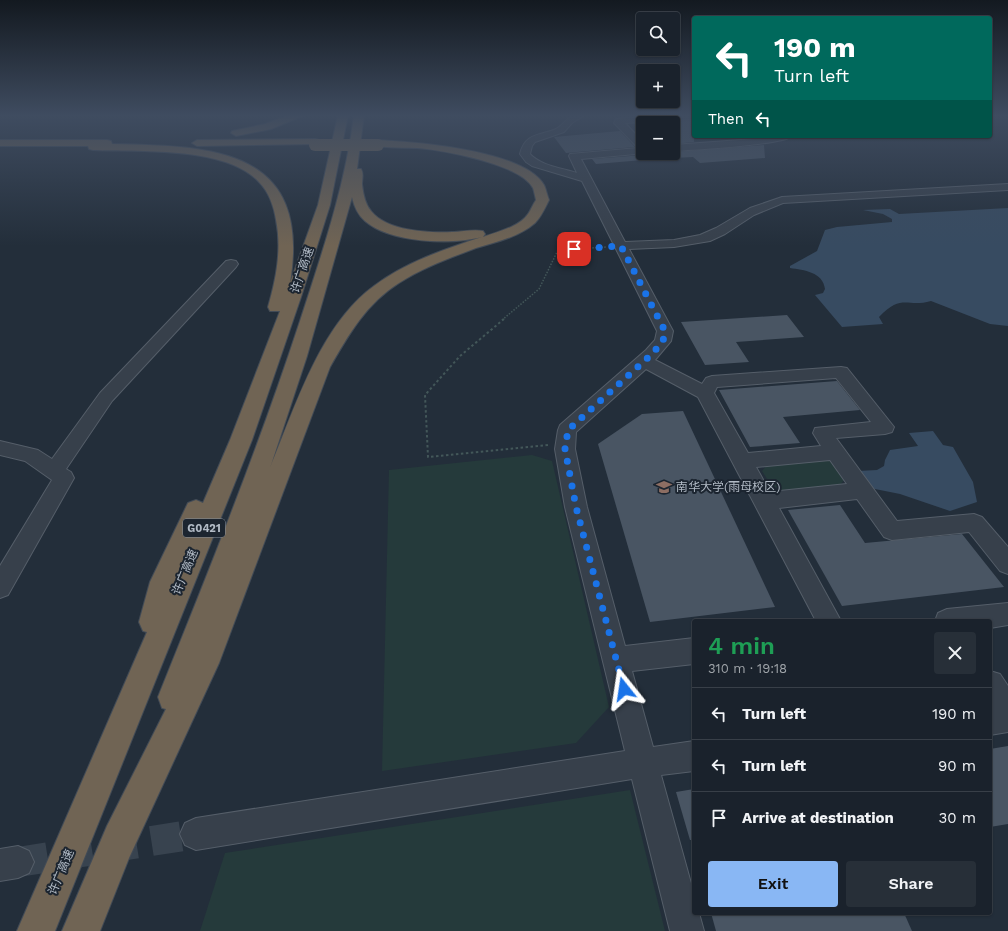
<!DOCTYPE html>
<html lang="en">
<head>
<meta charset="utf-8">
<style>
  :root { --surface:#1a222c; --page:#272f38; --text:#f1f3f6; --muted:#9fa4a9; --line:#383f48; --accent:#89b7f4 }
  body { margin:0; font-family:"Work Sans","Noto Sans SC",sans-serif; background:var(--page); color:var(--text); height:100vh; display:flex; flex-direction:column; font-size:15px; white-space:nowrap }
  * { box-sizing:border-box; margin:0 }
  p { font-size:13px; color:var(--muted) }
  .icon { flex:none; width:22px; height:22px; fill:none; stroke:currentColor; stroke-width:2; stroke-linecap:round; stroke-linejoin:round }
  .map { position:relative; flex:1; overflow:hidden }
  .drawer { position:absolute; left:692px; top:619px; width:300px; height:296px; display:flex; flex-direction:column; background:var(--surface); border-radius:4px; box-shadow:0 1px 3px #0004,0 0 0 1px var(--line) }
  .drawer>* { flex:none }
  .banner { position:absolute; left:692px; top:16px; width:300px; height:122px; border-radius:4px; box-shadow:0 1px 3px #0004,0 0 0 1px var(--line); background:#00695c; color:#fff; overflow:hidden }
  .fabs { position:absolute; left:636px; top:12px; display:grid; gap:8px }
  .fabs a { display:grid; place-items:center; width:44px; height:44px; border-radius:4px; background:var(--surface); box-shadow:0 1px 3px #0004,0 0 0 1px var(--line); font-size:20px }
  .pin { position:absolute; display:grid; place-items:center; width:34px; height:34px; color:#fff; margin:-17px; border-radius:8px; box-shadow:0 2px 6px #0006 }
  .me { position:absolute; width:44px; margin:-22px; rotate:345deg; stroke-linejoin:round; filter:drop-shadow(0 0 3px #0008) }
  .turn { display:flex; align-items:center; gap:14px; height:84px; padding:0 16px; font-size:18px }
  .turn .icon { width:52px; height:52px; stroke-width:2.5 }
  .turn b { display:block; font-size:28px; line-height:34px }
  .then { display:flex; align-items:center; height:38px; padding:0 16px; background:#0003; gap:8px; font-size:15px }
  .round { display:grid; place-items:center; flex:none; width:42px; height:42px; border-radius:4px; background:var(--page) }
  .headline { display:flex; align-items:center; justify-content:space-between; height:68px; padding:0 16px }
  h1 { font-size:24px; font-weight:600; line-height:30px; color:#1e9e55 }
  .button { display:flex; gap:8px; margin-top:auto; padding:8px 16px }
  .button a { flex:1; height:46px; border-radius:4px; background:var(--accent); color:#111; font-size:16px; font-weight:600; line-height:46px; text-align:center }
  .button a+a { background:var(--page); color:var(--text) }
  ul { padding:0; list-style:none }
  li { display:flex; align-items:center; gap:12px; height:52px; padding:0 16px; border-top:1px solid var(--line) }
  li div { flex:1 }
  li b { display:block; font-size:15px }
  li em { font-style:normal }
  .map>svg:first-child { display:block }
  .green { fill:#253a3b }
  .water { fill:#374b61 }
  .building { fill:#495563 }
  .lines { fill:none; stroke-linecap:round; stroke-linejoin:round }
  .minor-tunnel { stroke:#38434f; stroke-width:30; stroke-dasharray:30 15; stroke-linecap:butt }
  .minor-casing { stroke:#555e69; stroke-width:2 }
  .highway-casing { stroke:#424b56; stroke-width:2 }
  .path-far1 { stroke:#435759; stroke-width:1.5; stroke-dasharray:1.5 1.5; stroke-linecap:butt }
  .path { stroke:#435759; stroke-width:2; stroke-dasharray:2.5 2.5; stroke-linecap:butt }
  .minor { fill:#37404b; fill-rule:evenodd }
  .highway { fill:#706454; fill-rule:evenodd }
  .highway-bridge-casing { stroke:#424b56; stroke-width:12; stroke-linecap:butt }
  .highway-bridge { stroke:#706454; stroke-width:12 }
  .route { stroke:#1a73e8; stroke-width:7; stroke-dasharray:0 12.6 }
  .labels { text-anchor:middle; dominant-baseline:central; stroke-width:4; stroke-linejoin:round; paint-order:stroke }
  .shield { fill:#1c2530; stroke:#858e99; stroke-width:1 }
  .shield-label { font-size:11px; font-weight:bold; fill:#b2bbc6 }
  .street-label { font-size:12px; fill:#b2bbc6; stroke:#1c2530 }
  .poi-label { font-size:12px; fill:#b2bbc6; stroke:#1c2530; text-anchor:start }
</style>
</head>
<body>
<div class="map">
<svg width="1008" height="931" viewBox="0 0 1008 931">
  <rect width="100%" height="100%" fill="#232e3a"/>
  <g class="green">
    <path d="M 532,455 L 552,461 L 609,707 L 576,743 L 382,771 L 389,470 Z"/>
    <path d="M 826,460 C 834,463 843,471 844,480 L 840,485 L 786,492 L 771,485 L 762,471 L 769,463 Z"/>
    <path d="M 630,790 L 665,931 L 200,931 L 225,853 Z"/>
  </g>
  <g class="water">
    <path d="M 1008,208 L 1008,326 L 990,324 L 931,301 C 907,308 902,293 879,317 L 883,324 L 842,327 L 815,295 L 823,293 L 825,289 C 823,272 804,270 790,268 L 790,266 L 817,251 L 825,230 L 837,227 L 892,222 L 892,219 L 883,214 L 863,210 L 890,209 L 899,214 Z"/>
    <path d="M 933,431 L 943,445 L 953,447 L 973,482 L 977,502 L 950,511 L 900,494 L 870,488 L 858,471 L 877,470 L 884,466 L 885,460 L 890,450 L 918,446 L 909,433 Z"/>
  </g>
  <g class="building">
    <path d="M 694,120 L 694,142 L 673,144 L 673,122 Z"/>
    <path d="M 620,131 L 635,147 L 566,153 L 554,137 Z"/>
    <path d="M 764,145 L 765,158 L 700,163 L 693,157 L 673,158 L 673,152 Z"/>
    <path d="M 643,155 L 643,160 L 596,164 L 592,159 Z"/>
    <path d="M 787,315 L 804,337 L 736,342 L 749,362 L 705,365 L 681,322 Z"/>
    <path d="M 837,381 L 860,410 L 783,417 L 800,443 L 750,447 L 719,390 Z"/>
    <path d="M 683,411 L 775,607 L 650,622 L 598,444 L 642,414 Z"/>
    <path d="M 840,505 L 865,543 L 962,534 L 1004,587 L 842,606 L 788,510 Z"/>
    <path d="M 1008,746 L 1008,824 L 990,827 L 990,749 Z"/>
    <path d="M 694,789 L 694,840 L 690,840 L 676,792 Z"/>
    <path d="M 711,913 L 904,913 L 912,931 L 716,931 Z"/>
  </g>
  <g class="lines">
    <path class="minor-tunnel" d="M 18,862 L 196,834"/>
    <defs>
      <g id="minor">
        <path d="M 573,115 L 585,115 L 572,123 L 564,132 L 535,142 L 532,146 L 530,154 C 541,166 562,168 577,173 L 569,156 L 570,154 L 638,148 L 616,125 L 614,123 L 616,119 L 662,115 L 694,115 L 694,119 L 625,123 L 643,142 L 643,153 L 647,153 L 581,159 L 625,242 L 674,240 L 700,235 L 716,228 L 750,208 L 782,197 L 1008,184 L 1008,190 L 783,203 L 754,215 L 725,234 L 710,241 L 674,247 L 629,249 L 673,331 L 671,341 L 655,360 L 702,384 L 706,378 L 712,376 L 841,367 L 847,368 L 894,427 L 892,432 L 885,434 L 836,438 L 897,521 L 974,514 L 982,517 L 1008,547 L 1008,574 L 1000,571 L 969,532 L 892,540 L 884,537 L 857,499 L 779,508 L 841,621 L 816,621 L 698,397 L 646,369 L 576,432 L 575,449 L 587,507 L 625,646 L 694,638 L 694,664 L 632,671 L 653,747 L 694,741 L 694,771 L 661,775 L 694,894 L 694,913 L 699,913 L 704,931 L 670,931 L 632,779 L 196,850 L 185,845 L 180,834 L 185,823 L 196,818 L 625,751 L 565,507 L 555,449 L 558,430 L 560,425 L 646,350 L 655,340 L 657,331 L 582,181 L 532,166 L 526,162 L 520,154 C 525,133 539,136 556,129 C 562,126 566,119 573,115 ZM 836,378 L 871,422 L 815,428 L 813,433 L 821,446 L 748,453 L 714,393 L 717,387 ZM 830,460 L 847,484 L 770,492 L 756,467 Z"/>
        <path d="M 771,136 L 792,136 C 783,145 691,150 673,151 L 673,145 L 754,139 Z"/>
        <path d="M 231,260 L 236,261 L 238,264 L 236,267 L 112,401 L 66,469 L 71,472 L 74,478 L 8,595 L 0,598 L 0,566 L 52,480 L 25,461 L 0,455 L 0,441 L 38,450 L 52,459 L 100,393 L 226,261 Z"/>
        <path d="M 1008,603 L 1008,625 L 990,628 L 990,621 L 935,621 L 938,613 L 947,609 Z"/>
        <path d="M 990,671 L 1000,674 L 1008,686 L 1008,732 L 990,735 Z"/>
        <path d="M 18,846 L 29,851 L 34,862 L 29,873 L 18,878 L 0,881 L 0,849 Z"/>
      </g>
      <g id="highway">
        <path d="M 289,115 L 305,115 L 271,129 L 236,136 L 231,133 L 232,131 L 265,124 Z"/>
        <path d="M 338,115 L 348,115 L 330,205 L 301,297 L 252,440 L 55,931 L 17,931 L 147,632 L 143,631 L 139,622 L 150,582 L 188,503 L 196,500 L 203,503 L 230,440 L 280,311 L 270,311 L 268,307 C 276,279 282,250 276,220 C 274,207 269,192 259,182 C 226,146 139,152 93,150 L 89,149 L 88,146 L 0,146 L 0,140 L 107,140 L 111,141 L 112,144 C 213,146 312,148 290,283 L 318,205 Z"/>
        <path d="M 354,115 L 364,115 L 357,169 L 361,169 C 364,174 362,179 362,184 C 363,193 365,204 371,211 C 387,231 428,233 452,232 C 462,232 473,229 483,231 L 485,234 L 483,237 C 497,232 519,227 528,214 C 531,210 533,204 536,200 C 535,196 534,191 533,188 C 521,164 442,150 417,148 C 403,147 388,149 374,145 L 373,143 L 374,141 L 378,140 C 415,142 524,150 544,185 C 546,189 547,195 549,200 C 545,208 541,217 535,223 C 519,237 496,242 476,248 C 450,258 422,268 399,283 C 366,304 349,334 330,367 L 219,663 L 129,858 L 100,931 L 62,931 L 107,826 L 166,709 L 162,708 L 158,697 C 208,573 258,449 300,321 C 322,253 345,187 354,115 ZM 352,197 C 354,206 358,215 365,221 C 390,243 451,245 482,237 C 445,249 406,262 374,286 C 320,325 295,408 270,468 L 307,356 Z"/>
        <path d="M 315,139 L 319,140 L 320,142 L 319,144 L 197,146 L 192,143 L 197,140 Z"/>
      </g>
    </defs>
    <use href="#minor" class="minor-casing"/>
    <use href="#highway" class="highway-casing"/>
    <path class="path-far1" d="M 502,320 L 539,289 L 558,250 L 607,247"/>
    <path class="path" d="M 504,319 L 460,356 L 425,395 L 428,457 L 548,445"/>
    <use href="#minor" class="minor"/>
    <use href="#highway" class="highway"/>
    <defs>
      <path id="highway-bridge" d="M 315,145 L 378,145"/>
    </defs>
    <use href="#highway-bridge" class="highway-bridge-casing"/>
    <use href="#highway-bridge" class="highway-bridge"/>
  </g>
  <linearGradient id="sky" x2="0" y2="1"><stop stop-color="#131920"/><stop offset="0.47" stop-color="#3f4c60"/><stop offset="1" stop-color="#3f4c60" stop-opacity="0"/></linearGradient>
  <rect width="1008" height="246" fill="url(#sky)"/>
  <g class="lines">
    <path class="route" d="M 574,249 L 621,246 L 665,331 L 663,341 L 652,354 L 568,430 L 565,449 L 576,507 L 624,689"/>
  </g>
  <defs>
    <symbol id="university-bare" viewBox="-9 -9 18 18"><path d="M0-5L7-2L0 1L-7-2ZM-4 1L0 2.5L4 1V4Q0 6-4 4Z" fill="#8d6e63" stroke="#1c2530" stroke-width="2.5" paint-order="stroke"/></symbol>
  </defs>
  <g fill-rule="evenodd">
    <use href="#university-bare" x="653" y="476" width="22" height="22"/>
  </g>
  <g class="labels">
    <rect class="shield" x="183" y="519" width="42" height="18" rx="3"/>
    <g class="shield-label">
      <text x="204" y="528">G0421</text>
    </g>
    <g class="street-label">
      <text transform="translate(302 270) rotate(-71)">许广高速</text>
      <text transform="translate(185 572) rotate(-67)">许广高速</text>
      <text transform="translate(61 872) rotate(-67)">许广高速</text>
    </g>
    <g class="poi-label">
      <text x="676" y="487">南华大学(雨母校区)</text>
    </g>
  </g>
</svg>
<div class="fabs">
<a><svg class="icon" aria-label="search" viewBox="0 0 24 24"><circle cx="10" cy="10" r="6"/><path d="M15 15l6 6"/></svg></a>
<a>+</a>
<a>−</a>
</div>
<div class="pin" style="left:574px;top:249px;background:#d93025"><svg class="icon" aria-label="arrive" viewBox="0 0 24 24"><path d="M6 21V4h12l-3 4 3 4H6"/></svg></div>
<svg class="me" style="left:624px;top:689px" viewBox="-20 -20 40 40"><path d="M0-17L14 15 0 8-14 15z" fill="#1a73e8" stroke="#fff" stroke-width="4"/></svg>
<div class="banner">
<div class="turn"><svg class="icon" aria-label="left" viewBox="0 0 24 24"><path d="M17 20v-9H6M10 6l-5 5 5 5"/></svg><div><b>190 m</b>Turn left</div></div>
<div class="then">Then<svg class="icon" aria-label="left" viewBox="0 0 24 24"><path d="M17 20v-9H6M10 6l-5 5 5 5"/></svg></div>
</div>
<section class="drawer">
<div class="headline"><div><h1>4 min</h1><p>310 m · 19:18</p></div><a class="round"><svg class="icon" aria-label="close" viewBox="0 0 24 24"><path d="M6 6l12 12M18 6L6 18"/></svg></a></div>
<ul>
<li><svg class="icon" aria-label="left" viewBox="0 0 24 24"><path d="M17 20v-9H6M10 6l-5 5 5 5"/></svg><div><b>Turn left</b></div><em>190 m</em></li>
<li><svg class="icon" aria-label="left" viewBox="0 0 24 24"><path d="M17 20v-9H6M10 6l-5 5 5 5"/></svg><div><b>Turn left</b></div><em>90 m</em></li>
<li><svg class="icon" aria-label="arrive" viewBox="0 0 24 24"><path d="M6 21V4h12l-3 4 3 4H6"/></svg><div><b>Arrive at destination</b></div><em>30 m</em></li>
</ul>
<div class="button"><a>Exit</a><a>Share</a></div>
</section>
</div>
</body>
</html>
